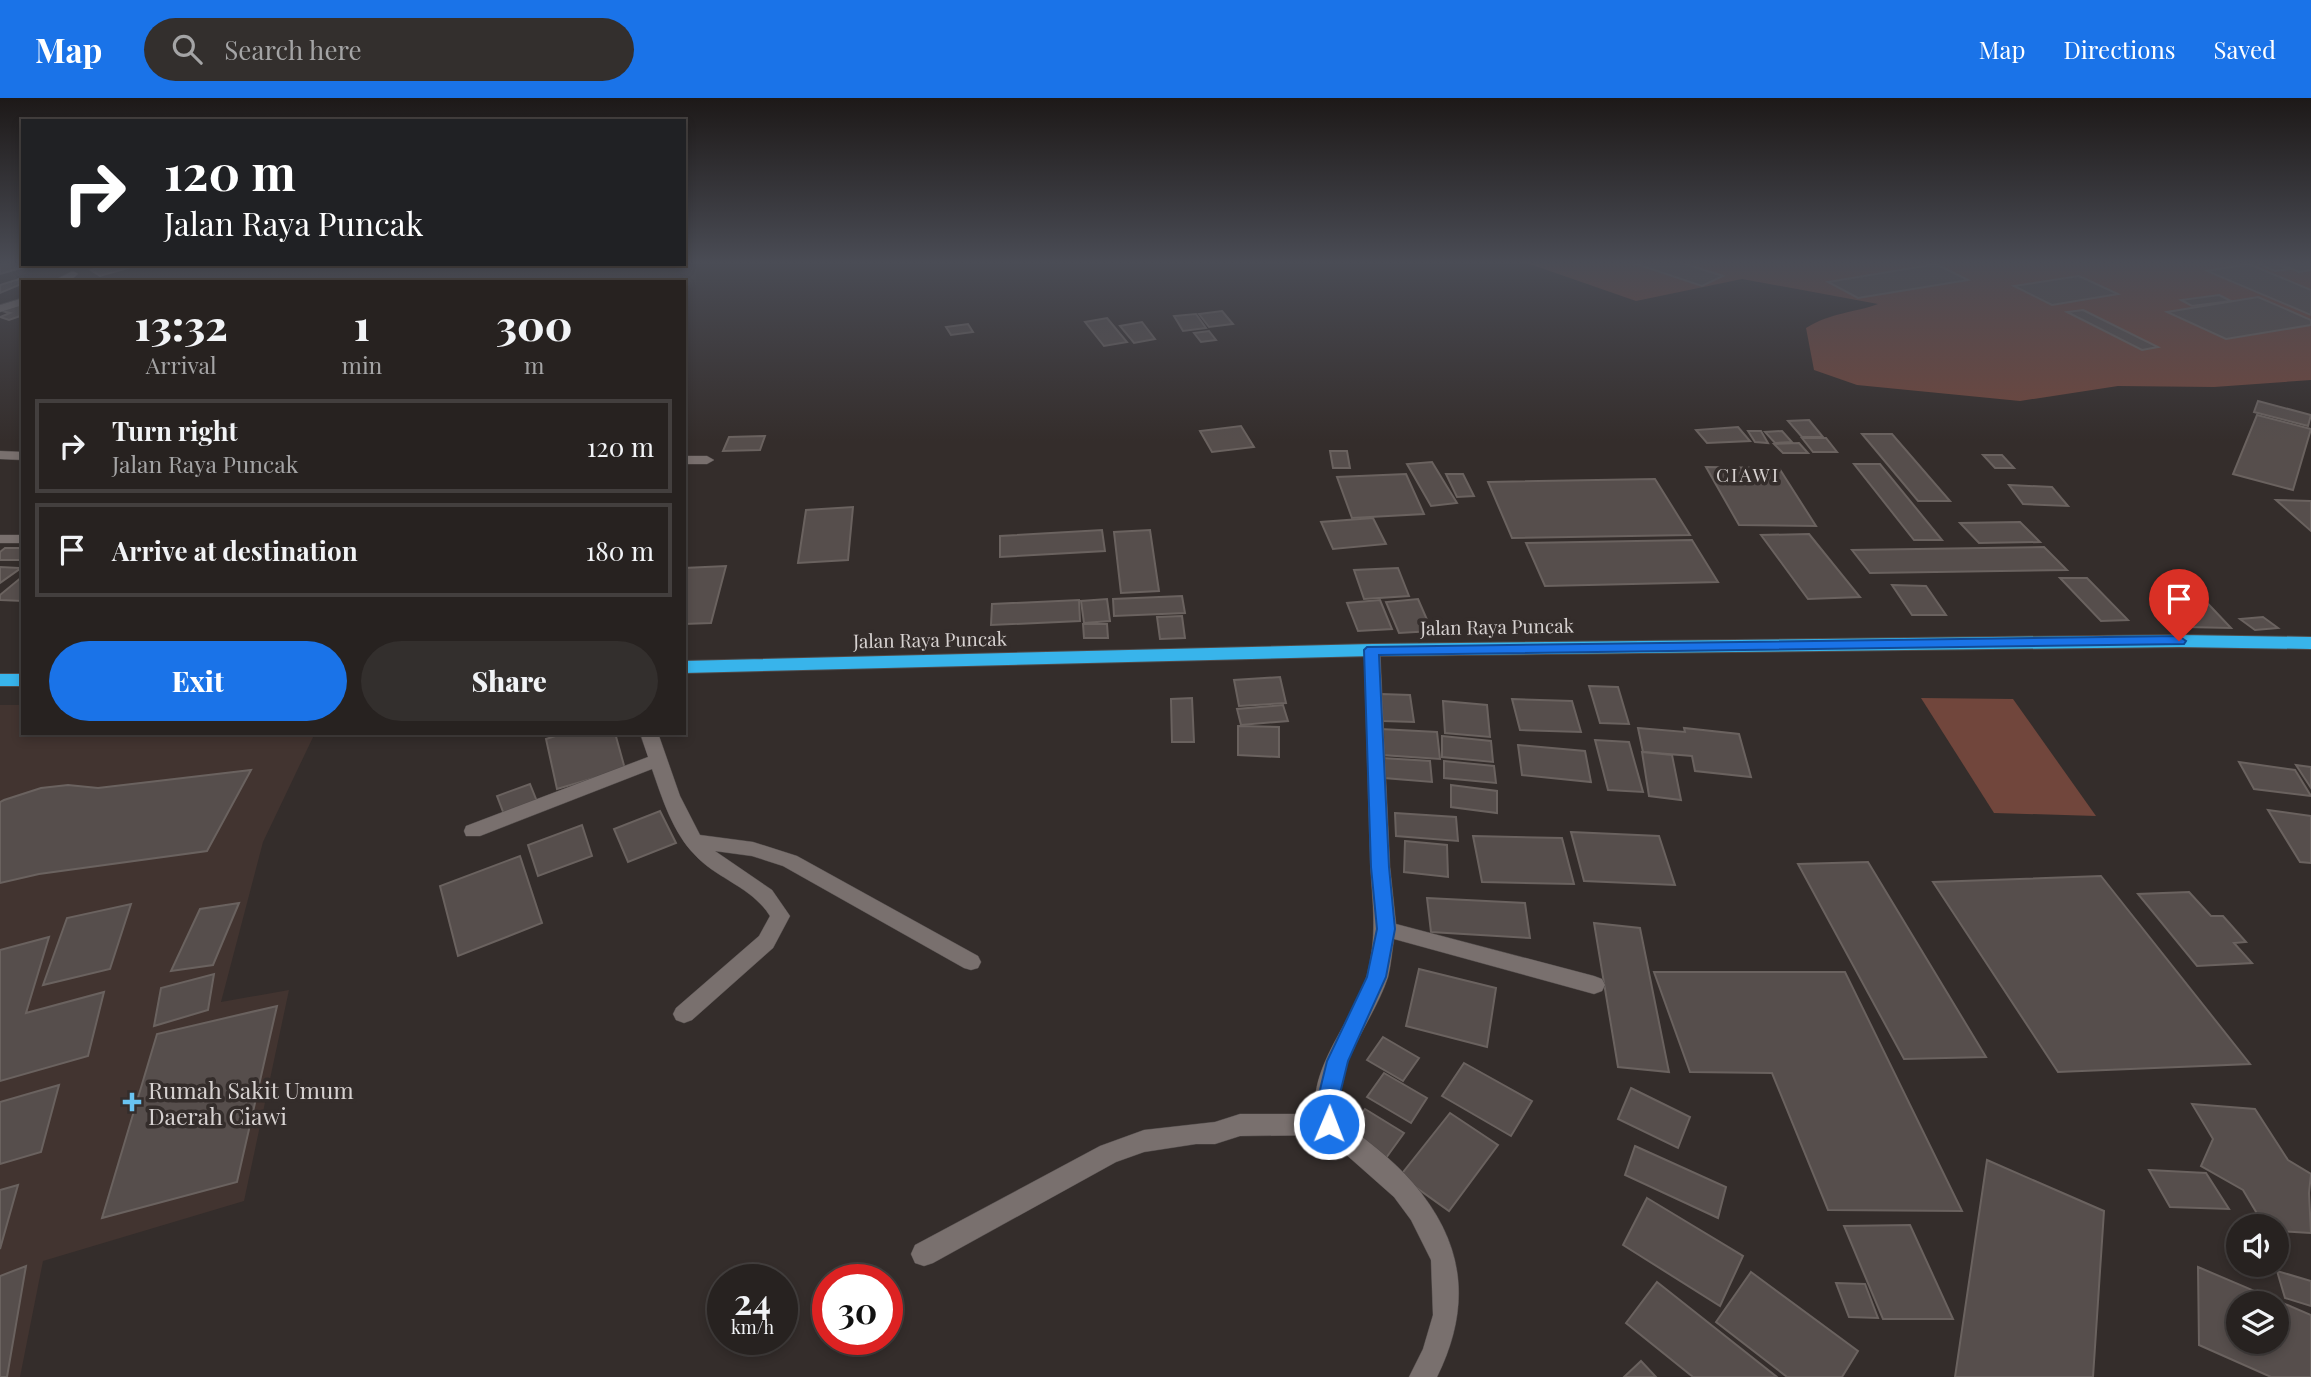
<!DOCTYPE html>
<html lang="en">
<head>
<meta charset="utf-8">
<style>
  :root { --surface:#272220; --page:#332f2d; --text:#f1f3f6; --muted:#a4a4a5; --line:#433f3e; --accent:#1a73e8 }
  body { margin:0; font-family:"Playfair Display",serif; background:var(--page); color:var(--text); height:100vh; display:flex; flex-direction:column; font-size:26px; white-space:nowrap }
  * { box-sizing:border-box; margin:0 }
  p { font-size:23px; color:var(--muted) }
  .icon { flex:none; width:38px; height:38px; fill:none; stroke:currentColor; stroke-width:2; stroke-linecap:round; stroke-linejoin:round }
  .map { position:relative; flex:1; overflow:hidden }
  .sheet { position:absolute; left:21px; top:182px; width:665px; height:455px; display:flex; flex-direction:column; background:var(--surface); border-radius:0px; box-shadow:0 4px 10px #0003,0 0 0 2px var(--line) }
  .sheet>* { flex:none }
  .hud { position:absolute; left:21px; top:21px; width:665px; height:147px; border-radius:0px; box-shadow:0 4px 10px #0003,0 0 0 2px var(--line); background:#202124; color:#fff; overflow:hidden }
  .buttons { position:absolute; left:2226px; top:1116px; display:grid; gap:14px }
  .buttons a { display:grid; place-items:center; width:63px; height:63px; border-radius:50%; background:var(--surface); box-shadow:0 4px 10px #0003,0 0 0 2px var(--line); font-size:35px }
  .speed { position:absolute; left:707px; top:1166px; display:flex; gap:14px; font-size:35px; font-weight:700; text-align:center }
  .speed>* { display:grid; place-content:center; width:91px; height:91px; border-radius:50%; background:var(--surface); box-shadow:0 4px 10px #0003,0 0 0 2px var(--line); line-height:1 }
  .speed small { font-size:18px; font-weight:400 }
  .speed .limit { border:10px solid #d22; background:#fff; color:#111 }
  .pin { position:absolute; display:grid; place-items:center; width:60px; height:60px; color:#fff; margin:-72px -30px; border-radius:50% 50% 50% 0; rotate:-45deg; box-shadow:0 0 7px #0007 }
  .pin .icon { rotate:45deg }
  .me { position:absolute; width:77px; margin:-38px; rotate:1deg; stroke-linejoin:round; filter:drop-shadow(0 0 5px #0008) }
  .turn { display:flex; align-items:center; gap:24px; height:147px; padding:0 28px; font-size:32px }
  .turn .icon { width:91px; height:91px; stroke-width:2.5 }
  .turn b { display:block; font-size:49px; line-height:60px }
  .eta { display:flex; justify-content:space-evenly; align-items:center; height:119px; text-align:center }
  .eta b { font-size:42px; font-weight:800; line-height:49px }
  .cta { display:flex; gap:14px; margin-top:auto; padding:14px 28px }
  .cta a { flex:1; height:80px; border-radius:42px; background:var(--accent); color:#fff; font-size:28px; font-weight:800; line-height:80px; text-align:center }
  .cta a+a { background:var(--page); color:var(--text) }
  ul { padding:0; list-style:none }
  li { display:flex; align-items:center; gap:21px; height:94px; margin:0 14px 10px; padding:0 14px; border:4px solid var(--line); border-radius:0px }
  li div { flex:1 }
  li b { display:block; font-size:26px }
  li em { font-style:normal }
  header { display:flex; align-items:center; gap:42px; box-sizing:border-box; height:98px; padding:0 35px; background:var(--accent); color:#fff }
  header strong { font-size:33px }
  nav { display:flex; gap:38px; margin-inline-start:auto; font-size:24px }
  .search { width:490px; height:63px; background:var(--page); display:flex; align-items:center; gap:18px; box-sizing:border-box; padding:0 24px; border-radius:38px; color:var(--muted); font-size:26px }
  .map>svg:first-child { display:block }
  .built { fill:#423430 }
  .green { fill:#71463c }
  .building { fill:#564e4c; stroke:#6a625f; stroke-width:2; fill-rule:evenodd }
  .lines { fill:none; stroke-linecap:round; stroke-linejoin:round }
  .minor-casing { stroke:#504a49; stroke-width:1 }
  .highway-casing { stroke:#504a49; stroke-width:2 }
  .minor { fill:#79706e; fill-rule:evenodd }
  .highway { fill:#38b4eb; fill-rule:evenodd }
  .route { fill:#1a73e8; stroke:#114b97; stroke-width:2 }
  .poi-dot { fill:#69c3f1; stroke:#342d2b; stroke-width:2.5 }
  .labels { text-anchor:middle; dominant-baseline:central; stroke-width:7; stroke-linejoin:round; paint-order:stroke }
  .far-quarter-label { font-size:19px; letter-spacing:2px; fill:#d7d2d1; stroke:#342d2b }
  .street-label { font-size:19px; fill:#d7d2d1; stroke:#342d2b }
  .near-poi-label { font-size:23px; fill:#d7d2d1; stroke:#342d2b; text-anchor:start }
</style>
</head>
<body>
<header>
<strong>Map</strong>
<div class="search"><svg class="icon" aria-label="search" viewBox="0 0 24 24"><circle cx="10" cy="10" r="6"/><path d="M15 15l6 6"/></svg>Search here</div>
<nav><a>Map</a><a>Directions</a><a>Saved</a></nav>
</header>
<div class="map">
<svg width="2311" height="1279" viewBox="0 0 2311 1279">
  <rect width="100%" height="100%" fill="#342d2b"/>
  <path class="built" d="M 0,607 L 23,607 L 23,635 L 315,635 L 263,744 L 221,904 L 289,892 L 244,1103 L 43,1163 L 20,1279 L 0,1279 Z"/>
  <g class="green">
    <path d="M 1524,164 L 2311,164 L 2311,282 L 2214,289 L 2118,288 L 2020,303 L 1857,287 L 1814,272 L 1806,230 C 1832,214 1854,215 1878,206 L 1742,181 L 1636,203 Z"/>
    <path d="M 1921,600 L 2013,601 L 2096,718 L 1994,715 Z"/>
  </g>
  <g class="building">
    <path d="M 13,164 L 23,164 L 23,166 L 35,166 L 0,176 L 0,167 Z"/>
    <path d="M 1630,164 L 1679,164 L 1723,178 L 1702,188 Z"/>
    <path d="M 2254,164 L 2272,164 L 2289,171 L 2275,173 Z"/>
    <path d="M 2276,164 L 2311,164 L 2311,172 L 2299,174 Z"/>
    <path d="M 111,166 L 122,166 L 128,170 L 100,178 L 91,172 Z"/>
    <path d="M 1936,166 L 1968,182 L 1858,200 L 1828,184 Z"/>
    <path d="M 2249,166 L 2311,192 L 2311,217 L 2207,173 Z"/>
    <path d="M 2079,178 L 2118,196 L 2052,207 L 2014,188 Z"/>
    <path d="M 19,181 L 26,184 L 0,195 L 0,187 Z"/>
    <path d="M 2219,197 L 2231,203 L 2192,208 L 2181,202 Z"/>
    <path d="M 2258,199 L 2311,222 L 2311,227 L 2226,241 L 2167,214 Z"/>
    <path d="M 23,205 L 23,217 L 9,222 L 0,219 L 10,215 L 2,213 Z"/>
    <path d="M 2083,212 L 2158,249 L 2142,252 L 2067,214 Z"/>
    <path d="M 1222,213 L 1233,226 L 1209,229 L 1199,216 Z"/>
    <path d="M 1196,216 L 1206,230 L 1183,233 L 1174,218 Z"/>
    <path d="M 1107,220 L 1127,244 L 1104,248 L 1085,224 Z"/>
    <path d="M 1142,224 L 1155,241 L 1134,245 L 1120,228 Z"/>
    <path d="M 968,226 L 973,234 L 951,237 L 946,229 Z"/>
    <path d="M 1209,233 L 1216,242 L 1201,244 L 1194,235 Z"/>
    <path d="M 2258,303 L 2311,317 L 2308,328 L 2254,314 Z"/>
    <path d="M 2257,317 L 2311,331 L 2293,392 L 2233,376 Z"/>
    <path d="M 1809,322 L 1823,339 L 1802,339 L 1788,323 Z"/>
    <path d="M 1241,328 L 1254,349 L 1212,354 L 1200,333 Z"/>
    <path d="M 1738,329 L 1750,343 L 1707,345 L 1696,332 Z"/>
    <path d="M 1748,333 L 1761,333 L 1768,345 L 1755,344 Z"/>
    <path d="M 1782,333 L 1792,344 L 1775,345 L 1765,334 Z"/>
    <path d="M 1862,336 L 1892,336 L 1950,403 L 1918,403 Z"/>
    <path d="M 765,338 L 760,352 L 723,353 L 729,339 Z"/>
    <path d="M 1802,340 L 1826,340 L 1837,354 L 1813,354 Z"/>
    <path d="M 1799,345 L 1808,355 L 1783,355 L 1774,346 Z"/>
    <path d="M 1330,353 L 1347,353 L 1350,370 L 1333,370 Z"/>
    <path d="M 1983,357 L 2002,357 L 2014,370 L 1995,370 Z"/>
    <path d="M 1432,364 L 1457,405 L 1431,408 L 1407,366 Z"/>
    <path d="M 1854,366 L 1880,366 L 1942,442 L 1914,442 Z"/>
    <path d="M 1706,369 L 1779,370 L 1816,428 L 1739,427 Z"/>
    <path d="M 1406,376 L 1424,416 L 1352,420 L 1337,379 Z"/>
    <path d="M 1446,376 L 1463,376 L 1474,398 L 1457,399 Z"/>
    <path d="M 1655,381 L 1690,437 L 1512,440 L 1488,384 Z"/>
    <path d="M 2009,387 L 2052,389 L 2068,408 L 2023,406 Z"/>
    <path d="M 2276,402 L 2311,403 L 2311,433 Z"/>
    <path d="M 853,409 L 848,462 L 798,465 L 806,412 Z"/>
    <path d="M 1373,420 L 1386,446 L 1333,451 L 1321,424 Z"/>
    <path d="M 2020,424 L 2040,444 L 1979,445 L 1960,425 Z"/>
    <path d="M 1102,432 L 1105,453 L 1000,459 L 1000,438 Z"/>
    <path d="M 1150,432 L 1159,493 L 1121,495 L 1114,434 Z"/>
    <path d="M 1809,436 L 1860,499 L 1808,501 L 1761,437 Z"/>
    <path d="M 1692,442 L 1718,484 L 1545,488 L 1526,445 Z"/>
    <path d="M 2044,449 L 2067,472 L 1870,475 L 1852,452 Z"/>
    <path d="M 5,450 L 23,450 L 23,462 L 0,462 L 0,454 Z"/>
    <path d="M 726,468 L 711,525 L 684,526 L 684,470 Z"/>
    <path d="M 0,469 L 21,470 L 0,485 Z"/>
    <path d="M 1398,470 L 1409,498 L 1364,501 L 1354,472 Z"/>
    <path d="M 23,478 L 23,503 L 0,502 L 0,497 Z"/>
    <path d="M 2060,480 L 2087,480 L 2128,522 L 2101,523 Z"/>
    <path d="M 1892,487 L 1926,488 L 1946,517 L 1912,517 Z"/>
    <path d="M 2156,491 L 2195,492 L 2231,530 L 2184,529 L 2172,516 L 2178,516 Z"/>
    <path d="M 1182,498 L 1185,515 L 1114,518 L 1113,501 Z"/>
    <path d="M 1107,501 L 1110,523 L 1084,525 L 1081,503 Z"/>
    <path d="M 1418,501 L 1432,533 L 1399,535 L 1386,504 Z"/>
    <path d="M 1079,502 L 1080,523 L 991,527 L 992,506 Z"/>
    <path d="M 1380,502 L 1392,531 L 1358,533 L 1347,505 Z"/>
    <path d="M 1182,518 L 1185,540 L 1160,541 L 1157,519 Z"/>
    <path d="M 2263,519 L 2278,530 L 2255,532 L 2240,521 Z"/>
    <path d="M 1083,526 L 1107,526 L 1108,540 L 1084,540 Z"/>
    <path d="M 1280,579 L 1286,605 L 1239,608 L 1234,582 Z"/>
    <path d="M 1589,588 L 1618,589 L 1629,626 L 1600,625 Z"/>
    <path d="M 1381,596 L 1410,597 L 1414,624 L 1383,623 Z"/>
    <path d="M 1192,600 L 1194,644 L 1172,644 L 1171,601 Z"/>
    <path d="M 1512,601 L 1572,603 L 1581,634 L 1520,632 Z"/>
    <path d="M 1443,603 L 1487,607 L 1490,639 L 1445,635 Z"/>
    <path d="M 1283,607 L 1288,623 L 1241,627 L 1237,611 Z"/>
    <path d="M 1238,628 L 1279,629 L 1279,659 L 1238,657 Z"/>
    <path d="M 1638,630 L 1685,634 L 1684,630 L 1739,636 L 1751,679 L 1695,673 L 1692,658 L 1643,654 Z"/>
    <path d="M 1380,631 L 1437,634 L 1440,661 L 1382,657 Z"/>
    <path d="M 565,635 L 615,635 L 625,671 L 557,691 L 546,641 Z"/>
    <path d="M 1442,638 L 1491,643 L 1493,664 L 1442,659 Z"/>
    <path d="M 1595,642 L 1629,644 L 1643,694 L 1608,692 Z"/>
    <path d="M 1518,647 L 1585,653 L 1591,684 L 1522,677 Z"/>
    <path d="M 1642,654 L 1672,657 L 1681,702 L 1649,698 Z"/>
    <path d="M 1382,660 L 1430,663 L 1432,684 L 1384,680 Z"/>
    <path d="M 1444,663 L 1494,668 L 1496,685 L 1444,680 Z"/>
    <path d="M 2239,664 L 2295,672 L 2311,698 L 2254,691 Z"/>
    <path d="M 2296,667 L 2311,669 L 2311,690 Z"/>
    <path d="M 251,672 L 207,753 L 39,776 L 0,785 L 0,704 L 4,702 L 41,690 L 68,687 L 98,690 Z"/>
    <path d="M 530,686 L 538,706 L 505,719 L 497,698 Z"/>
    <path d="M 1451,687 L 1497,693 L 1497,715 L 1451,709 Z"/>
    <path d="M 2268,712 L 2311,718 L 2311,765 L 2300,764 Z"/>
    <path d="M 660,713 L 676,745 L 628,764 L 614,731 Z"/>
    <path d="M 1395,715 L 1456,719 L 1458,743 L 1396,738 Z"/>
    <path d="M 582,727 L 592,758 L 538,778 L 528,747 Z"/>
    <path d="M 1571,734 L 1659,738 L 1675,787 L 1584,783 Z"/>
    <path d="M 1473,738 L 1562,740 L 1574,786 L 1482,784 Z"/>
    <path d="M 1405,743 L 1447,747 L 1448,779 L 1404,774 Z"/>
    <path d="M 520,758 L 542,825 L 458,858 L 440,788 Z"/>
    <path d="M 1868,764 L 1986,959 L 1904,961 L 1798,766 Z"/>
    <path d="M 2101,778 L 2250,966 L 2058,974 L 1933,784 Z"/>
    <path d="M 2189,794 L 2211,818 L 2223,818 L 2246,844 L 2234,845 L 2252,865 L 2197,868 L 2138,796 Z"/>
    <path d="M 1427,800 L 1525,805 L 1530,840 L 1431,834 Z"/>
    <path d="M 239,805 L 213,867 L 171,873 L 200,811 Z"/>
    <path d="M 131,806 L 110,871 L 43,887 L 67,820 Z"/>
    <path d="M 1594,825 L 1640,830 L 1669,974 L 1618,969 Z"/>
    <path d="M 49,839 L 26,915 L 104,894 L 88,958 L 0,983 L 0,852 Z"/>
    <path d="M 1419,871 L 1496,890 L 1487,949 L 1406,928 Z"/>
    <path d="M 1654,874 L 1845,874 L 1962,1113 L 1828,1112 L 1772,975 L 1690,974 Z"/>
    <path d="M 214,876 L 208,912 L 154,928 L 161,890 Z"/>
    <path d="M 277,908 L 237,1084 L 102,1120 L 157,936 Z"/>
    <path d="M 1383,939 L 1419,960 L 1403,983 L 1367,962 Z"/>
    <path d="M 1464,965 L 1532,1003 L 1511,1038 L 1442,998 Z"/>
    <path d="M 1384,975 L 1427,1000 L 1411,1025 L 1367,999 Z"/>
    <path d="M 59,987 L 41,1054 L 0,1066 L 0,1004 Z"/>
    <path d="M 1631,990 L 1690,1019 L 1678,1050 L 1618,1021 Z"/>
    <path d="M 2192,1006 L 2255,1011 L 2288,1062 L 2311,1076 L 2309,1095 L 2311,1135 L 2277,1133 L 2277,1129 L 2265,1129 L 2243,1092 L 2201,1068 L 2213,1041 Z"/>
    <path d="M 1365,1011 L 1404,1035 L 1386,1060 L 1347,1035 Z"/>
    <path d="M 1450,1015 L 1498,1047 L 1449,1113 L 1400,1078 Z"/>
    <path d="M 1635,1048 L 1726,1089 L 1718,1120 L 1625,1077 Z"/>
    <path d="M 1987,1062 L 2104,1113 L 2093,1279 L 1955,1279 Z"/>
    <path d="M 2149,1072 L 2206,1075 L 2229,1111 L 2170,1109 Z"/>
    <path d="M 18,1087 L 0,1151 L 0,1092 Z"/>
    <path d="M 1647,1100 L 1743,1158 L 1720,1208 L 1623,1147 Z"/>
    <path d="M 1910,1127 L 1953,1221 L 1883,1221 L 1844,1128 Z"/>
    <path d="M 26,1168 L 7,1279 L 0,1279 L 0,1178 Z"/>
    <path d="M 2198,1169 L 2311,1217 L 2311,1279 L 2271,1279 L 2199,1247 ZM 2238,1206 L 2277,1206 L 2277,1244 L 2238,1244 Z"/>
    <path d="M 2277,1173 L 2311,1183 L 2311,1208 L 2285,1200 Z"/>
    <path d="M 1751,1174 L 1858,1253 L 1842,1279 L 1787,1279 L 1716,1224 Z"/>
    <path d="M 1657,1184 L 1777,1279 L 1693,1279 L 1626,1225 Z"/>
    <path d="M 1836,1185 L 1865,1186 L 1878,1220 L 1849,1219 Z"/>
    <path d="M 1641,1263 L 1656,1279 L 1624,1279 Z"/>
  </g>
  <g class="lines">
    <defs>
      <g id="minor">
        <path d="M 73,173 L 78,176 C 70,184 61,184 51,184 Z"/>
        <path d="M 23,200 L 23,207 L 0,214 L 0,207 Z"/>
        <path d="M 0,353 L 23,354 L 23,362 L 0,361 Z"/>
        <path d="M 684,358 L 707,358 L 714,362 L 707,366 L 684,366 Z"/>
        <rect x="0" y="437" width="23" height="8"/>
        <path d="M 1372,547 L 1380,552 L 1390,769 L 1396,826 L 1594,878 L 1602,881 L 1605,887 L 1602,893 L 1594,896 L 1394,841 C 1392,853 1391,867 1388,879 C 1373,925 1331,969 1340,1021 C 1364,1041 1393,1061 1413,1085 C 1465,1145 1472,1208 1437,1279 L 1409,1279 L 1423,1251 L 1433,1217 L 1431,1162 L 1411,1122 L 1394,1099 L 1324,1037 L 1240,1038 L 1215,1046 L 1196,1046 L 1144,1054 L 1116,1064 L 933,1165 L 924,1168 L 915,1165 L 911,1156 L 915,1147 L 1100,1048 L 1144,1032 L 1215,1024 L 1240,1016 L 1316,1016 C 1308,969 1355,920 1367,877 C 1379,831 1371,800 1370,755 C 1368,687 1366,620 1364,552 Z"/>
        <path d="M 640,635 L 658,635 L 680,698 L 700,737 L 753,744 L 797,758 L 978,858 L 981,864 L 978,870 L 971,872 L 964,870 L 783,768 L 752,758 L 715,753 L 772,792 L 790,818 L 773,850 L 692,922 L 684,925 L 676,922 L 673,916 L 676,910 L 759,838 L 770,818 C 752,789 717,781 695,757 C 673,735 662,700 652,671 L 480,738 L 466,738 L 464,733 L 466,728 L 648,659 Z"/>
      </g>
      <g id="highway">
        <path d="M 2179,537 L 2311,539 L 2311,551 L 2179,549 L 1372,558 L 684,575 L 684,563 L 1372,546 Z"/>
        <rect x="0" y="576" width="23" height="12"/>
      </g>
    </defs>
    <use href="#minor" class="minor-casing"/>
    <use href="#highway" class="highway-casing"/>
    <use href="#minor" class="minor"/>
    <use href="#highway" class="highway"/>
  </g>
  <linearGradient id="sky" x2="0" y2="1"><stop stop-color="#1d1918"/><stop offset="0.48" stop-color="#4a4c55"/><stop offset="1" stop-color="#4a4c55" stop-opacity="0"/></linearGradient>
  <rect width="2311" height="343" fill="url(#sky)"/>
  <path class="route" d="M 2179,538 L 2186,543 L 2184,546 L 1379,557 L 1389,769 L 1395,831 L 1386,879 L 1348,963 L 1337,1008 L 1339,1026 L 1336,1033 L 1329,1035 L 1321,1033 L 1316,1008 L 1327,963 L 1367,879 L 1377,831 L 1371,769 L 1364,552 L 1367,549 Z"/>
  <path class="poi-dot" d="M128.5 993.5h7v7h7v7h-7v7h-7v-7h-7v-7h7z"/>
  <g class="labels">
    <g class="far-quarter-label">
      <text x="1748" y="376">CIAWI</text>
    </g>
    <g class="street-label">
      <text transform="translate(1497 528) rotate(-1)">Jalan Raya Puncak</text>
      <text transform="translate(930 541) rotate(-1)">Jalan Raya Puncak</text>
    </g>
    <g class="near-poi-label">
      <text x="148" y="991">Rumah Sakit Umum<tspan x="148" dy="26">Daerah Ciawi</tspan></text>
    </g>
  </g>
</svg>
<div class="buttons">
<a><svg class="icon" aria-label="sound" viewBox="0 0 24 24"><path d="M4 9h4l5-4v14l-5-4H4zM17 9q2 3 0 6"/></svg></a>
<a><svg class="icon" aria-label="layers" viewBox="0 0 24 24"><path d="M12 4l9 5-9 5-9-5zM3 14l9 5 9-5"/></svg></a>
</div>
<div class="speed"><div>24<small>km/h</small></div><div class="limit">30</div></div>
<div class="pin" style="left:2179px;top:543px;background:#d93025"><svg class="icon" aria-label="arrive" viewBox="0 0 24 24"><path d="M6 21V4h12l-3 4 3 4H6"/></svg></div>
<svg class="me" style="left:1329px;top:1026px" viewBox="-20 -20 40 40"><circle r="17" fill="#1a73e8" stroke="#fff" stroke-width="3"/><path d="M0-11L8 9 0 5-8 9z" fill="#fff"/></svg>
<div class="hud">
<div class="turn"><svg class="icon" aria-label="right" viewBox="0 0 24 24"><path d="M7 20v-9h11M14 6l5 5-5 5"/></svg><div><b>120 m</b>Jalan Raya Puncak</div></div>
</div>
<section class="sheet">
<div class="eta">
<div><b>13:32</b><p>Arrival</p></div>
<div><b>1</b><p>min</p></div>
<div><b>300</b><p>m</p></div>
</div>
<ul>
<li><svg class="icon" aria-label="right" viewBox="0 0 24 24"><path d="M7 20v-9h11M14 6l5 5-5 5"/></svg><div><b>Turn right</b><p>Jalan Raya Puncak</p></div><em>120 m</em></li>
<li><svg class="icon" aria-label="arrive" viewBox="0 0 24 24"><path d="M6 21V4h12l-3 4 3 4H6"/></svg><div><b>Arrive at destination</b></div><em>180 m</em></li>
</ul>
<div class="cta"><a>Exit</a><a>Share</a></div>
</section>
</div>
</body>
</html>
